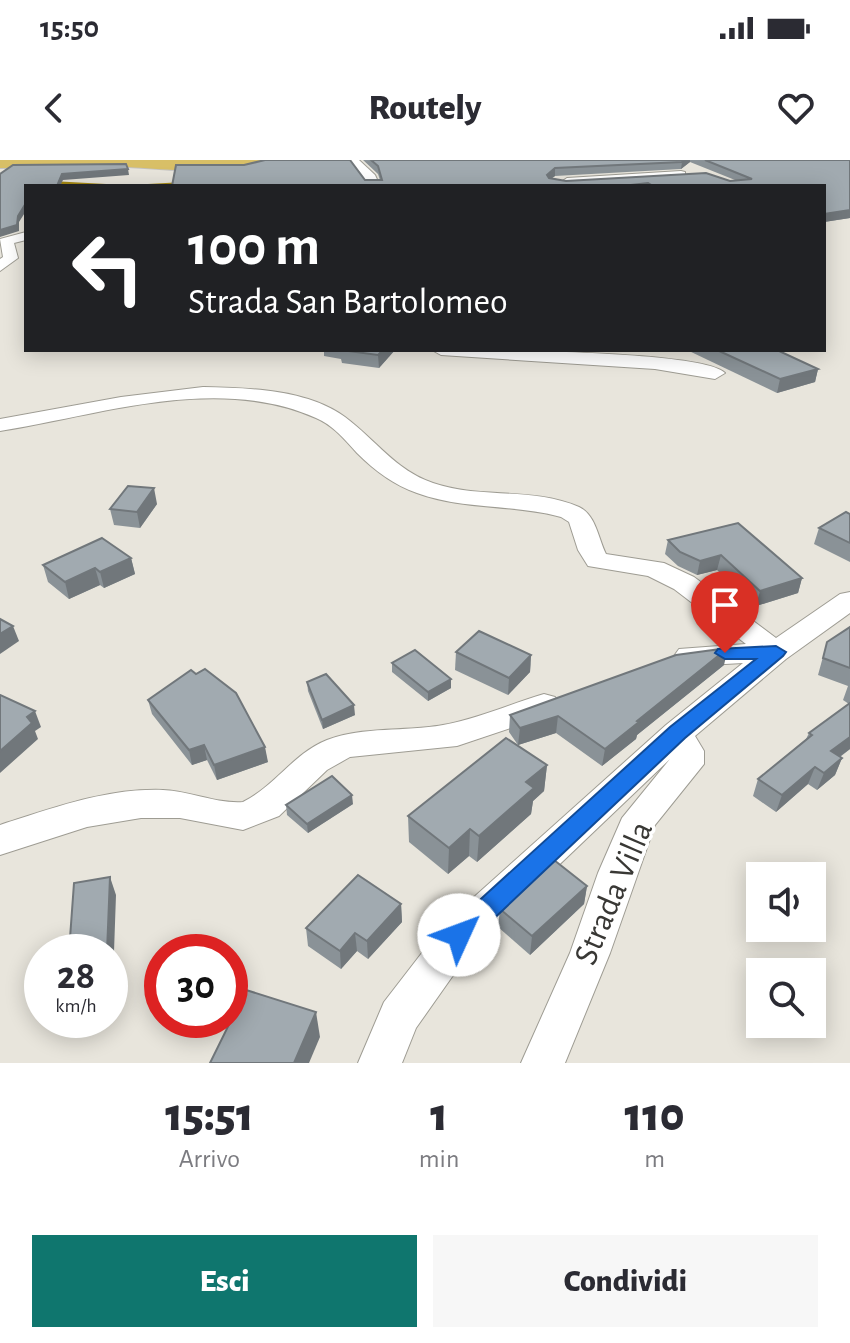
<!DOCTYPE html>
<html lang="it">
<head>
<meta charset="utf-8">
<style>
  :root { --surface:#fff; --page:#f7f7f7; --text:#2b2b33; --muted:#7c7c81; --accent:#0f766e }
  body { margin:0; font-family:"Alegreya Sans",sans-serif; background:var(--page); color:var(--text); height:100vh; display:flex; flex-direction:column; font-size:30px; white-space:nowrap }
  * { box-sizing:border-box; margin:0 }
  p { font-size:26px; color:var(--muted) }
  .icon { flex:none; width:44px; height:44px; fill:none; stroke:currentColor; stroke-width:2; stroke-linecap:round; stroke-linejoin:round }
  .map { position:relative; height:903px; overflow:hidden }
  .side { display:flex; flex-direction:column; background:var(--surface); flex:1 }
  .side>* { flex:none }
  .guide { position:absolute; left:24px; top:24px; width:802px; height:168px; border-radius:0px; box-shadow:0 4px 20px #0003; background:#202124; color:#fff; overflow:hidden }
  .controls { position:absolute; left:746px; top:702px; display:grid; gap:16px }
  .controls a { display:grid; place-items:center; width:80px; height:80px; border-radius:0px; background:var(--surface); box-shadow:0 4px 20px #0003; font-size:40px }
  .speed { position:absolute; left:24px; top:774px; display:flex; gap:16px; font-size:40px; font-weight:700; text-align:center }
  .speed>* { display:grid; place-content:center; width:104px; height:104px; border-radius:50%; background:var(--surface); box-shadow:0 4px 20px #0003; line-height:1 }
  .speed small { font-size:20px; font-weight:400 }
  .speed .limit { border:12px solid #d22; background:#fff; color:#111 }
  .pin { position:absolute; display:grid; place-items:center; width:68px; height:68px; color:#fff; margin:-82px -34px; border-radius:50% 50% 50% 0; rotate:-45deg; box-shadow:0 0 8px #0007 }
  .pin .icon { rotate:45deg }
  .me { position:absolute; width:88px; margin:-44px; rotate:47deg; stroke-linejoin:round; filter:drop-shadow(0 0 6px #0008) }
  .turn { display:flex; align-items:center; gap:28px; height:168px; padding:0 32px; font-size:36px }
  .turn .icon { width:104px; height:104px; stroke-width:2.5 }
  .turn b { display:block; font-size:56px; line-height:68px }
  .eta { display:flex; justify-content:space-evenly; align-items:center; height:136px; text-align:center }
  .eta b { font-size:48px; font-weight:800; line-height:56px }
  .button { display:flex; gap:16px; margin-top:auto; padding:16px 32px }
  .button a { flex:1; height:92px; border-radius:0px; background:var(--accent); color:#fff; font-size:32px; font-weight:800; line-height:92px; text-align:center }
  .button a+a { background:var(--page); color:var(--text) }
  .status { display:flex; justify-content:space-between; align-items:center; height:56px; padding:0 40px; background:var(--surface); direction:ltr }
  .status svg { height:22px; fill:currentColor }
  header { display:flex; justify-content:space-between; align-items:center; height:104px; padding:0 32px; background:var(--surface); font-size:36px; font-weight:800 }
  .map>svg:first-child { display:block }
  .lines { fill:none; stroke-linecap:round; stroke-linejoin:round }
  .stream { stroke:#a58912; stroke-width:4 }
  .street-casing { stroke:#9e9c93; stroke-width:2 }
  .highway-casing { stroke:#c4c3c2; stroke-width:2 }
  .street { fill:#fff; fill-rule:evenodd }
  .highway { fill:#d8bf67; fill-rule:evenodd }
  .wall { fill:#8a9297; fill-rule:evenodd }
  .shaded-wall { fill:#71777b }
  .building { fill:#a1aab0; stroke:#71777b; stroke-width:2 }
  .route { fill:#1a73e8; stroke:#114b97; stroke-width:2 }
  .labels { text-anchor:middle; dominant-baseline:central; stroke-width:7; stroke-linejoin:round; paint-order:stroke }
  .near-street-label { font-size:34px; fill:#393835; stroke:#fff }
</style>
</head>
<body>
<div class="status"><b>15:50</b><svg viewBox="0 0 49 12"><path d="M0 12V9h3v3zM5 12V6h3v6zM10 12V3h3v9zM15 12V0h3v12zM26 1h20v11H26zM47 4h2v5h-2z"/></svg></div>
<header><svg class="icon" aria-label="back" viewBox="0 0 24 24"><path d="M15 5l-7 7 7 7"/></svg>Routely<svg class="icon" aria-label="heart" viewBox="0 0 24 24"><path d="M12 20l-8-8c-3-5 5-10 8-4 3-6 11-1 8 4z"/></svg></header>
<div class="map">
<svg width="850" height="903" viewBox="0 0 850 903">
  <rect width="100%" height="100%" fill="#e8e5dc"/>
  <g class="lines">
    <g class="stream">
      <path d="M 51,23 L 106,26"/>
      <path d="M 148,26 L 184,24"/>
    </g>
    <defs>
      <g id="street">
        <path d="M 347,0 L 359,0 L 375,15 L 380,26 L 368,26 Z"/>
        <path d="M 681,11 L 685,12 L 685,18 L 567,26 L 561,22 L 567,18 Z"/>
        <path d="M 26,72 L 26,80 L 14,83 L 18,98 L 0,111 L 0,99 L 3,97 L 0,79 Z"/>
        <path d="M 432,190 C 475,190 703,190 725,213 L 715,219 L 655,209 L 441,195 Z"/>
        <path d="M 203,227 C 248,228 307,229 345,257 C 376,280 395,310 433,323 C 479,339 533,327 579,347 C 596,355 598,378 606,394 L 664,403 L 694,417 L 776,478 L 840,434 L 850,432 L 850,453 L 786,499 L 695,576 L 704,591 L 704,604 L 655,665 L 610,793 L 565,903 L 521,903 L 570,793 L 598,713 L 622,658 L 670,599 L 473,787 L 416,868 L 402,903 L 358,903 L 384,842 L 445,763 L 666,565 L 743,503 L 689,506 L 679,503 L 674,496 L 679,489 L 746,484 L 674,429 L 648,416 L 588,406 L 578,390 L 569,362 L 561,357 C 514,344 463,350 417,333 C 394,325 375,311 357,293 C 345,280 333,265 316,258 C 217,214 101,255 0,271 L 0,259 L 121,237 Z"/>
        <path d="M 544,534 L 555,537 L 560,545 L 555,553 L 457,586 L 350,597 L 327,610 L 279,656 L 243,670 L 180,658 L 141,658 L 87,667 L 0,695 L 0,665 C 53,648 107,628 163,630 C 190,631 217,644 243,642 C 275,626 294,593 327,580 C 365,566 404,572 443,565 C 478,559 510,544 544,534 Z"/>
      </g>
      <path id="highway" d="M 0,0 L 274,0 C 254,20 142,7 111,6 C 74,6 37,8 0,8 Z"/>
    </defs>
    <use href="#street" class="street-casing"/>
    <use href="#highway" class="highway-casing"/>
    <use href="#street" class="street"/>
    <use href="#highway" class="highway"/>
  </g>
  <g class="wall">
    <path d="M 363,0 L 850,0 L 850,58 L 824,62 L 824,26 L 172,26 L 244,5 L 365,20 L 380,20 L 378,14 ZM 690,2 L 735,20 L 566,21 L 552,18 L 555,16 L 681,9 Z"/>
    <path d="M 324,190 L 395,190 L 379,208 L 342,203 L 341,199 L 324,196 Z"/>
    <path d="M 687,190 L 777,190 L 818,209 L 815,222 L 777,233 Z"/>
    <path d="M 157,344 L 140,368 L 114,365 L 110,349 Z"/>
    <path d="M 850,354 L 850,402 L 814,384 L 819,368 Z"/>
    <path d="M 668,380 L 802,418 L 798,433 L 756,446 L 717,410 L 697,415 L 678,406 L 665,394 Z"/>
    <path d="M 131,398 L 135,414 L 104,428 L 100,425 L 69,439 L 48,422 L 43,405 Z"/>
    <path d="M 850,467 L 850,589 L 840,597 L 842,598 L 835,615 L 817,630 L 808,624 L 776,652 L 753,636 L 758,619 L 806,579 L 809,573 L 849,544 L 843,540 L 848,526 L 818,515 L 827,482 Z"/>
    <path d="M 456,492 L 531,495 L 530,512 L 508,535 L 455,510 Z"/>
    <path d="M 392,503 L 451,528 L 428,541 L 392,512 Z"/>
    <path d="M 724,505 L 637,575 L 636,579 L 602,606 L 556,573 L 518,585 L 509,572 L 510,555 Z"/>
    <path d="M 307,522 L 355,555 L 323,569 L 308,531 Z"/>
    <path d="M 148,540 L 268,602 L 217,620 L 207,600 L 192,605 L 152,554 Z"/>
    <path d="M 547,605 L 544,631 L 533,641 L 531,654 L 477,702 L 469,696 L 448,714 L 409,682 L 408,656 Z"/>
    <path d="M 353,644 L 308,673 L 287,655 L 286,645 Z"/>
    <path d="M 587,726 L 584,744 L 530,795 L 498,767 L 500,749 Z"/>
    <path d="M 401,744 L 402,762 L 368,799 L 357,791 L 341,809 L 308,786 L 306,768 Z"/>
  </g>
  <g class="shaded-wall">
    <path d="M 684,0 L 690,0 L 690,2 L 681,9 L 682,2 Z"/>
    <path d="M 555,8 L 555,16 L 546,22 L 547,15 Z"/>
    <path d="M 128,9 L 129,15 L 63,20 L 60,26 L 57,26 L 62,14 Z"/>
    <path d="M 648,23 L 648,26 L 622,26 Z"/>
    <path d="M 26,43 L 26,51 L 19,62 L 19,71 L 0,77 L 0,70 L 18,56 Z"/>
    <path d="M 850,50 L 850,58 L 824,62 L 824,54 Z"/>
    <path d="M 383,190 L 395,190 L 379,208 L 378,195 Z"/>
    <path d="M 818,209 L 815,222 L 777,233 L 780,219 Z"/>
    <path d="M 154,328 L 157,344 L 140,368 L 137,352 Z"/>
    <path d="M 721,395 L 717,410 L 697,415 L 700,401 Z"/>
    <path d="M 131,398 L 135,414 L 104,428 L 100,412 Z"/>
    <path d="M 95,408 L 100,425 L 69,439 L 65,422 Z"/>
    <path d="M 802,418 L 798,433 L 756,446 L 760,431 Z"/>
    <path d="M 13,466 L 19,481 L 0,494 L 0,474 Z"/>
    <path d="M 728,488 L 724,505 L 637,575 L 636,579 L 602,606 L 605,589 L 637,561 Z"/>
    <path d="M 531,495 L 530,512 L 508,535 L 509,518 Z"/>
    <path d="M 451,519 L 451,528 L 428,541 L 428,532 Z"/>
    <path d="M 354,545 L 355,555 L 323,569 L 322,560 Z"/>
    <path d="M 35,551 L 41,567 L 35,571 L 38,579 L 0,613 L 0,591 L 27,557 Z"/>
    <path d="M 558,556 L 556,573 L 518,585 L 520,568 Z"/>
    <path d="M 850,577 L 850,589 L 824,608 L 831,591 Z"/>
    <path d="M 204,585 L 207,600 L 192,605 L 189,590 Z"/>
    <path d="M 265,587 L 268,602 L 217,620 L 214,605 Z"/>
    <path d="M 842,598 L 835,615 L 817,630 L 824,613 Z"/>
    <path d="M 547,605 L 544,631 L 533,641 L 531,654 L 477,702 L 479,676 L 526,622 Z"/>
    <path d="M 815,607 L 808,624 L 776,652 L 782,635 Z"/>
    <path d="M 352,635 L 353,644 L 308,673 L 307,664 Z"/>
    <path d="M 470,669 L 469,696 L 448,714 L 449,688 Z"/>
    <path d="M 110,717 L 116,735 L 113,820 L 110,820 L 110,792 L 107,792 Z"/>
    <path d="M 587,726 L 584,744 L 530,795 L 532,776 Z"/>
    <path d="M 401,744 L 402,762 L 368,799 L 367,781 Z"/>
    <path d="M 355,773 L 357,791 L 341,809 L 340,791 Z"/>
    <path d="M 316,852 L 320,877 L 309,903 L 294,903 Z"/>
  </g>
  <g class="building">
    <path d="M 265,0 L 350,0 L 365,20 L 382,20 L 378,6 L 371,0 L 684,0 L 682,2 L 555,8 L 547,15 L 549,18 L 566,21 L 706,13 L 730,21 L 752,19 L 705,0 L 850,0 L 850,50 L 824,54 L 824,26 L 653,26 L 648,23 L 622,26 L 172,26 L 176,5 L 244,5 Z"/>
    <path d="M 126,4 L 128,9 L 62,14 L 57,26 L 26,26 L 26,43 L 18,56 L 17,65 L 0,70 L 0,14 L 13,5 Z"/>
    <path d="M 341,190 L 383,190 L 378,195 Z"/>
    <path d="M 717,190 L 777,190 L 818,209 L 780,219 Z"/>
    <path d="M 128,326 L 154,328 L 137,352 L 110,349 Z"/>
    <path d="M 846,352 L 850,354 L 850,383 L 819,368 Z"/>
    <path d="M 738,363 L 802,418 L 760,431 L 721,395 L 700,401 L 680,392 L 668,380 Z"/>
    <path d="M 102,378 L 131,398 L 100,412 L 95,408 L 65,422 L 43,405 Z"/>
    <path d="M 0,459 L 13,466 L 0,474 Z"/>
    <path d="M 850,467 L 850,508 L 823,498 L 827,482 Z"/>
    <path d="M 479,471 L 531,495 L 509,518 L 456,492 Z"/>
    <path d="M 728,488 L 637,561 L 639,562 L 605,589 L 558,556 L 520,568 L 510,555 L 676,495 Z"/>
    <path d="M 415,490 L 451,519 L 428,532 L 392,503 Z"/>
    <path d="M 205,509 L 236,533 L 265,587 L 214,605 L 204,585 L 189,590 L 148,540 L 191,510 L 196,514 Z"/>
    <path d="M 326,514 L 354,545 L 322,560 L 307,522 Z"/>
    <path d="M 0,535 L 35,551 L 27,557 L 32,563 L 0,591 Z"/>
    <path d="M 850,543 L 850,577 L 831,591 L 842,598 L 824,613 L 815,607 L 782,635 L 758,619 L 812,575 L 809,573 Z"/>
    <path d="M 506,578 L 547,605 L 526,622 L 534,628 L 479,676 L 470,669 L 449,688 L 408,656 Z"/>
    <path d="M 332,616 L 352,635 L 307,664 L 286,645 Z"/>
    <path d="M 554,700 L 587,726 L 532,776 L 500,749 Z"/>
    <path d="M 358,715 L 401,744 L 367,781 L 355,773 L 340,791 L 306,768 Z"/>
    <path d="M 110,717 L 107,792 L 69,792 L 74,723 Z"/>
    <path d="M 246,830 L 316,852 L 294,903 L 210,903 Z"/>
  </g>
  <path class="route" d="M 776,486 L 786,492 L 783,496 L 685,578 L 468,783 L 459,786 L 450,783 L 446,775 L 450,767 L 670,567 L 756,499 L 725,499 L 715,493 L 718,489 Z"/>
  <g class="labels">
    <g class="near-street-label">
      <text transform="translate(614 733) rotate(-67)">Strada Villa</text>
    </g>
  </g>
</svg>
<div class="controls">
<a><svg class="icon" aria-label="sound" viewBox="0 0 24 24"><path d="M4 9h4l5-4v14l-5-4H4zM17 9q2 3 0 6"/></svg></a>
<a><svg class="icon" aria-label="search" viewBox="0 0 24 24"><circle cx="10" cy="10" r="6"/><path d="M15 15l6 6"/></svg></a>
</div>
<div class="speed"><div>28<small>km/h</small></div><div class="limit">30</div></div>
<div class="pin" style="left:725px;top:493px;background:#d93025"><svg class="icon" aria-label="arrive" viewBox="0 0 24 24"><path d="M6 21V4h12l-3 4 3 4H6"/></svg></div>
<svg class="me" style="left:459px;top:775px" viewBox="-20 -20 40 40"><circle r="19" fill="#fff"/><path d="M0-13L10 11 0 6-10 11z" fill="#1a73e8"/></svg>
<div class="guide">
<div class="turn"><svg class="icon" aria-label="left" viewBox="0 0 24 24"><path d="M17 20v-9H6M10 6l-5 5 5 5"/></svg><div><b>100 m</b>Strada San Bartolomeo</div></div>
</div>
</div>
<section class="side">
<div class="eta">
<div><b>15:51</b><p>Arrivo</p></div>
<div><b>1</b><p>min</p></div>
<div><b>110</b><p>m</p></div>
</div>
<div class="button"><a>Esci</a><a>Condividi</a></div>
</section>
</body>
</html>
